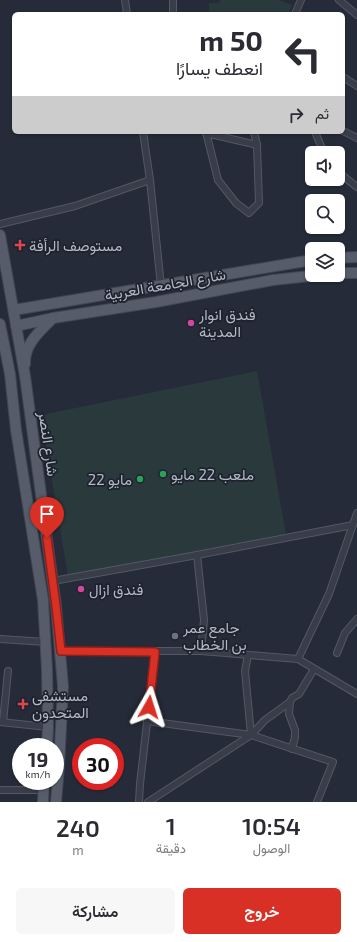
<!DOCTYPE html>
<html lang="ar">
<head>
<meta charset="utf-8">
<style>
  :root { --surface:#fff; --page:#f7f7f7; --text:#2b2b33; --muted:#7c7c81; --accent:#d93025 }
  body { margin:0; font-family:"Exo 2",Vazirmatn,sans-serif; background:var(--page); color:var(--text); direction:rtl; height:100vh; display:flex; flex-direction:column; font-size:15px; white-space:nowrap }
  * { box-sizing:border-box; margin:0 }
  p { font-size:13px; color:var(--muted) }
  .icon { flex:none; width:22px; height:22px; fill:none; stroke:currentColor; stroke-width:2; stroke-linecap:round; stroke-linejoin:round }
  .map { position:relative; height:802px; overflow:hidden; direction:ltr }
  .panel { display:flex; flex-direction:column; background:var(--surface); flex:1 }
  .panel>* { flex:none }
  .guide { position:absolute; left:12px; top:12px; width:333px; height:122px; border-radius:6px; box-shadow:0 1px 3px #0004; direction:rtl; background:#fff; color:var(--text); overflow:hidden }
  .buttons { position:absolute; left:305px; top:146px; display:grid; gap:8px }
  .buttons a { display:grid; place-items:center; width:40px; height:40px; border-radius:6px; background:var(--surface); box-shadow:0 1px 3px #0004; font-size:20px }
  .speed { position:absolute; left:12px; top:738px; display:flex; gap:8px; font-size:20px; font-weight:700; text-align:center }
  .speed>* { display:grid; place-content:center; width:52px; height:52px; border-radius:50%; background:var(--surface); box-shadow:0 1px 3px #0004; line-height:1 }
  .speed small { font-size:10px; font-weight:400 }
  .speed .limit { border:6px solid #d22; background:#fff; color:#111 }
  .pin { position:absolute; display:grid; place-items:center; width:34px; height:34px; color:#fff; margin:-41px -17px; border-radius:50% 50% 50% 0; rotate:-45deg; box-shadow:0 0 4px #0007 }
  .pin .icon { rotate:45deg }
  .me { position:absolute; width:44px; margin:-22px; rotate:6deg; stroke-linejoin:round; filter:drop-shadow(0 0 3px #0008) }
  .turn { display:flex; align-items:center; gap:14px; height:84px; padding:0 16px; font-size:18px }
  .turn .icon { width:52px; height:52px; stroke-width:2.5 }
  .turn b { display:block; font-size:28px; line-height:34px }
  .then { display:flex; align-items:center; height:38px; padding:0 16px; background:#0003; gap:8px; font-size:15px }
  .eta { display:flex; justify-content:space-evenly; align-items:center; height:68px; text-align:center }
  .eta b { font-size:24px; font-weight:600; line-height:28px }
  .action { display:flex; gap:8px; margin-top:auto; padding:8px 16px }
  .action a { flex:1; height:46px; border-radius:6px; background:var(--accent); color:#fff; font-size:16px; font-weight:600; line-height:46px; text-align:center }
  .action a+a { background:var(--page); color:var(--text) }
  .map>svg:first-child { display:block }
  .green { fill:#29393c }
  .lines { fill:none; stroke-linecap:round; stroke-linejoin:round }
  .minor-casing { stroke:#535864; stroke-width:8 }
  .primary-casing { stroke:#414652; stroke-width:12 }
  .minor { stroke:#383d49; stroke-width:6 }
  .primary { stroke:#565c69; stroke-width:10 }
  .route-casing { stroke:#8d1f18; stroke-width:10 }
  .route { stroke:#d93025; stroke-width:7 }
  .health-dot { fill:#e0444e; stroke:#1d222e; stroke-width:1.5 }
  .hotel-dot { fill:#d1479c; stroke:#1d222e; stroke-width:1.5 }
  .leisure-dot { fill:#2e9e5b; stroke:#1d222e; stroke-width:1.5 }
  .worship-dot { fill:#6b7280; stroke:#1d222e; stroke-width:1.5 }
  .labels { text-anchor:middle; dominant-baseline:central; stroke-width:3.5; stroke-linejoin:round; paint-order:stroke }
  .poi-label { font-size:15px; fill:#b3b8c5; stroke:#1d222e; text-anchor:start }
  .street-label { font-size:15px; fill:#b3b8c5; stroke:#1d222e }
</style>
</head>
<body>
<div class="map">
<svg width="357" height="802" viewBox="0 0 357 802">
  <rect width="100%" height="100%" fill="#252b38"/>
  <g class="green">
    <path d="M 221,0 L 279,0 L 292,5 L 288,14 L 209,14 L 209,3 L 218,3 Z"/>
    <path d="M 257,371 L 286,534 L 68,576 L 41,415 Z"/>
  </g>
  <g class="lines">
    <defs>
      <g id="minor">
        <path d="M 125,0 L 127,14"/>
        <path d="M 339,0 L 357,15"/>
        <path d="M 173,14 L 173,0"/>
        <path d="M 295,14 L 301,0"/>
        <path d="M 343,77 L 357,86"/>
        <path d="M 343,131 L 357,138"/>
        <path d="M 143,132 L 150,180 L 161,286"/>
        <path d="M 206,132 L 218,180 L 236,203 L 249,213 L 259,203 L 257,145 L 254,132"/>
        <path d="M 315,132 L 324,153"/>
        <path d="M 206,133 L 257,145"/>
        <path d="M 338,172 L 357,187"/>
        <path d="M 0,224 L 75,206 L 150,180"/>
        <path d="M 197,555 L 204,620 L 201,651"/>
        <path d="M 53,581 L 197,555 L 353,525"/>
        <path d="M 0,639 L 46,642"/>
        <path d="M 61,651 L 201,651 L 298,659 L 329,594 L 357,513"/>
        <path d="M 337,653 L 345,633 L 357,619"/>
        <path d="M 298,659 L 357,694"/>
        <path d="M 147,721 L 251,735 L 245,671 L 248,655"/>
        <path d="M 0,722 L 48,727"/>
        <path d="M 3,722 L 8,671"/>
        <path d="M 251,735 L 265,720 L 290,702"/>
        <path d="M 292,749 L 295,737 L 295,730 L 289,714 L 290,702 L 292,698 L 299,694 L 314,669"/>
        <path d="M 0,790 L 44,790"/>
        <path d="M 139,802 L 140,784 L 155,652"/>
        <path d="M 148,802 L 251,735 L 333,762 L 317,802"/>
      </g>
      <g id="primary">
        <path d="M 0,235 L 25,376 L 56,606 L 63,686 L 59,767 L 56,802"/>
        <path d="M 338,258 L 357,257"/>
        <path d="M 338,273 L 357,273"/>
        <path d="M 14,310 L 312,260"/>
        <path d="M 0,324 L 10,374 L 16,430 L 43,600 L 47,670 L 48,727 L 47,747"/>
        <path d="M 16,326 L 53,318 L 156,302 L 273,280 L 319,275"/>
        <path d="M 25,364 C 24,344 40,331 53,318"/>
        <path d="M 43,802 L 44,781"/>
      </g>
    </defs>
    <use href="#minor" class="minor-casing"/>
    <use href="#primary" class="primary-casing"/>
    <use href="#minor" class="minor"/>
    <use href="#primary" class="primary"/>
  </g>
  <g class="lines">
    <defs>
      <path id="route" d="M 47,538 L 56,606 L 61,651 L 155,652 L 149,707"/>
    </defs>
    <use href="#route" class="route-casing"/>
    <use href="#route" class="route"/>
  </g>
  <g class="health-dot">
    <path d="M18 239h4v4h4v4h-4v4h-4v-4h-4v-4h4z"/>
    <path d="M21 698h4v4h4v4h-4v4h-4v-4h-4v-4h4z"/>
  </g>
  <g class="hotel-dot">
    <circle cx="191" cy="323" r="4"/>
    <circle cx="81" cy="589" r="4"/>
  </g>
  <g class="leisure-dot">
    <circle cx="163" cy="474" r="4"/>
    <circle cx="140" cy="479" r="4"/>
  </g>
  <circle class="worship-dot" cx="175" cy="636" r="4"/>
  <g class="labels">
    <g class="poi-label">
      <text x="29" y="245">مستوصف الرأفة</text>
      <text x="199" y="314">فندق انوار<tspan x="199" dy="17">المدينة</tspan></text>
      <text x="171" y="474">ملعب 22 مايو</text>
      <text x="132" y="479" text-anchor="end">22 مايو</text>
      <text x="89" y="589">فندق ازال</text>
      <text x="183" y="627">جامع عمر<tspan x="183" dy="17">بن الخطاب</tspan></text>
      <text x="32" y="695">مستشفى<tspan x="32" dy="17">المتحدون</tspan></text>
    </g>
    <g class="street-label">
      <text transform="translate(165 284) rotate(-10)">شارع الجامعة العربية</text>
      <text transform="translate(49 444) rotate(82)">شارع النصر</text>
    </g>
  </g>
</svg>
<div class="buttons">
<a><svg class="icon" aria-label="sound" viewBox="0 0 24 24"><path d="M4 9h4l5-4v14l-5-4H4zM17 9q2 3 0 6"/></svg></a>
<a><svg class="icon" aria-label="search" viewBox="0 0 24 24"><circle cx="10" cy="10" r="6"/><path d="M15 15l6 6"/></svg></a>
<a><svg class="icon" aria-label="layers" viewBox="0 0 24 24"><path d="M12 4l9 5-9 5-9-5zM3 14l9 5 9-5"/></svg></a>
</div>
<div class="speed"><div>19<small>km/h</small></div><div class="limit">30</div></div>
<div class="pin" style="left:47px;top:538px;background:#d93025"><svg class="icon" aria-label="arrive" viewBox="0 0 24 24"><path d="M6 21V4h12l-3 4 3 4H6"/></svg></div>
<svg class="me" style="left:149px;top:707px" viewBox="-20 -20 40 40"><path d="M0-17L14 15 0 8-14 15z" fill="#d93025" stroke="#fff" stroke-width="4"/></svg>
<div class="guide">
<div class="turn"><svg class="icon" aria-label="left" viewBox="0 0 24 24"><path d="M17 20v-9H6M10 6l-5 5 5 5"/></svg><div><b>50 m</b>انعطف يسارًا</div></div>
<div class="then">ثم<svg class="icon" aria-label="right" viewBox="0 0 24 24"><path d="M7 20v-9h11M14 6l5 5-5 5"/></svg></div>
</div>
</div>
<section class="panel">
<div class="eta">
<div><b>10:54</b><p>الوصول</p></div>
<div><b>1</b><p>دقيقة</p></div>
<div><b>240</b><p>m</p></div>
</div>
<div class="action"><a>خروج</a><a>مشاركة</a></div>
</section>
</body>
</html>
